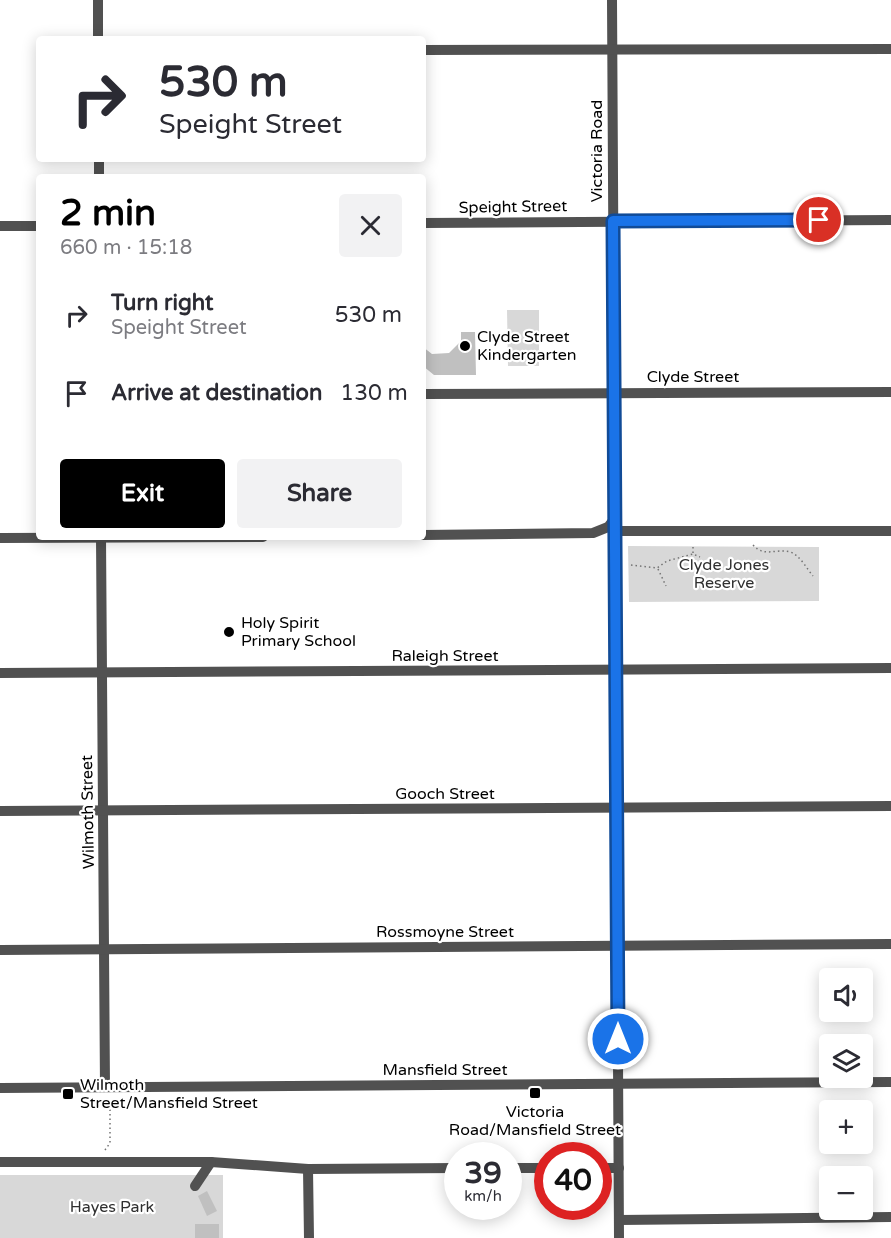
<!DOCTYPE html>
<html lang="en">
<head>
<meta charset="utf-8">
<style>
  :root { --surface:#fff; --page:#f2f2f3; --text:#2b2b33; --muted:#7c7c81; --accent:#000 }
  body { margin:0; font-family:"Varela Round",sans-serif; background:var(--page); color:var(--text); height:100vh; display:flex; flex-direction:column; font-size:22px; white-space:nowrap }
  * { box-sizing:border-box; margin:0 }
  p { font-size:20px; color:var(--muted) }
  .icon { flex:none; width:33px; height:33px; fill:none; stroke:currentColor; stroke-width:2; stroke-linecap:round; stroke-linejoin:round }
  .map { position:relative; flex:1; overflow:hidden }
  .sheet { position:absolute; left:36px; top:174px; width:390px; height:366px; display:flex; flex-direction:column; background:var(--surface); border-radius:6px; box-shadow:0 3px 15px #0003 }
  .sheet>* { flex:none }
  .banner { position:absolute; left:36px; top:36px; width:390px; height:126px; border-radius:6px; box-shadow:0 3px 15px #0003; background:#fff; color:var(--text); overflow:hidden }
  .buttons { position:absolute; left:819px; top:968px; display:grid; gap:12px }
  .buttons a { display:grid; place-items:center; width:54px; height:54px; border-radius:6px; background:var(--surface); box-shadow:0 3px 15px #0003; font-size:30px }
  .speed { position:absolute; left:444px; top:1142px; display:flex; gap:12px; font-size:30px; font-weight:700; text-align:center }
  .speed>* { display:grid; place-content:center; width:78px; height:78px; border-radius:50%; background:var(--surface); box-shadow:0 3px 15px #0003; line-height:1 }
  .speed small { font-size:15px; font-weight:400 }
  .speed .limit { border:9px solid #d22; background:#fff; color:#111 }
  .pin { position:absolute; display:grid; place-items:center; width:51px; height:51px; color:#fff; margin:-26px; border:3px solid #fff; border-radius:50%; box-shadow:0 2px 6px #0007 }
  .me { position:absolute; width:66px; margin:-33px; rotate:0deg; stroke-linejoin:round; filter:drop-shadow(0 0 4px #0008) }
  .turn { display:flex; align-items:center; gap:21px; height:126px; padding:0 24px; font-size:27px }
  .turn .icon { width:78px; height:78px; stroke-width:2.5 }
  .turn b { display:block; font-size:42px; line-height:51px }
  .round { display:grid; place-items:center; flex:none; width:63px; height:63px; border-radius:6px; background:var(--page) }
  .head { display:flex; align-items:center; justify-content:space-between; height:102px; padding:0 24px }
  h1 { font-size:36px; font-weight:700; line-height:45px; color:var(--accent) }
  .button { display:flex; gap:12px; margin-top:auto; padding:12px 24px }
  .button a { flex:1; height:69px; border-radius:6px; background:var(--accent); color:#fff; font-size:24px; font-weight:700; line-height:69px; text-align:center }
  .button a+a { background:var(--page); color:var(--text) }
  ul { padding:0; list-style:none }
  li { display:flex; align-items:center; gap:18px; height:78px; padding:0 24px }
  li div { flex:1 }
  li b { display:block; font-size:22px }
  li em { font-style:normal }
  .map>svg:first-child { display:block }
  .green { fill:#d8d8d8 }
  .building { fill:#c0c0c0 }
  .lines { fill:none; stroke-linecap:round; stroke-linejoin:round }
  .path { stroke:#737373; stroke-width:1.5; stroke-dasharray:1.5 3; stroke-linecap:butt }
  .minor { stroke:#515151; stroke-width:10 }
  .route-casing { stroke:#114b97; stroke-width:15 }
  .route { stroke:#1a73e8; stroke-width:10 }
  .poi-dot { fill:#000; stroke:#fff; stroke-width:2 }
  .labels { text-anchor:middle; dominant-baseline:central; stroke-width:4.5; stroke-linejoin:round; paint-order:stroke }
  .street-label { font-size:16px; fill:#000; stroke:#fff }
  .poi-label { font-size:16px; fill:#000; stroke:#fff; text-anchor:start }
  .park-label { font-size:16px; fill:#2f2f2f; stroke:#fff }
</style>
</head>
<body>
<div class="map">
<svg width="891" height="1238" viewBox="0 0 891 1238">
  <rect width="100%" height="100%" fill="#fff"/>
  <g class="green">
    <path d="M 507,310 L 539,310 L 539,366 L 508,366 Z"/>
    <path d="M 628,546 L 819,547 L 819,601 L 629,602 Z"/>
    <rect x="0" y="1175" width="223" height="63"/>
  </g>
  <g class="building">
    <path d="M 461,332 L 475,332 L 476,375 L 434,375 L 423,366 L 423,347 L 432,354 L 449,353 L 461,341 Z"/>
    <path d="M 207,1191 L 217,1211 L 207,1216 L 198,1196 Z"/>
    <rect x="195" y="1224" width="24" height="14"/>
  </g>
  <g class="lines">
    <g class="path">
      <path d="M 753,545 C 765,558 775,548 790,552 C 799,554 807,569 813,576"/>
      <path d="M 693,547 L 693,553"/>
      <path d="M 631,565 L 657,568 L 667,561 L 693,554 L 700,557"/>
      <path d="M 658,569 L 666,586"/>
      <path d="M 105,1150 L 110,1143 L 110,1100"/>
    </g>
    <g class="minor">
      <path d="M 98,0 L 98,39"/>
      <path d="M 612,0 L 619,1238"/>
      <path d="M 423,50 L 891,49"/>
      <path d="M 99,159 L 99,177"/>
      <path d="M 423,223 L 891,220"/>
      <path d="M 0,226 L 39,226"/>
      <path d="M 423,394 L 891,392"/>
      <path d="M 615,531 L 891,531"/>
      <path d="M 423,535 L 593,533 L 608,527 L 615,518"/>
      <path d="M 101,537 L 105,1087"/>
      <path d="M 0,538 L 263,537"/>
      <path d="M 0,673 L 891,668"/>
      <path d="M 0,811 L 891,806"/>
      <path d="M 0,950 L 891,944"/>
      <path d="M 0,1088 L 891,1082"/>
      <path d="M 0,1162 L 211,1162 L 308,1169 L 458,1168"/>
      <path d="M 508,1168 L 548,1168"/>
      <path d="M 598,1168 L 619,1168"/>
      <path d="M 308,1169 L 309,1238"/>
      <path d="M 195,1186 L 211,1162"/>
      <path d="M 619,1220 L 891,1217"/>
    </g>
  </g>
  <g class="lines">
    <defs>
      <path id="route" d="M 618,1039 L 613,221 L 819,220"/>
    </defs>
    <use href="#route" class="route-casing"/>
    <use href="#route" class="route"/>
  </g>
  <g class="poi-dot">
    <circle cx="465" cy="346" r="6"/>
    <circle cx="229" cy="632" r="6"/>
    <rect x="529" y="1087" width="12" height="12" rx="3"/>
    <rect x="62" y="1088" width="12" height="12" rx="3"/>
  </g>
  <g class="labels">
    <g class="street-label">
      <text transform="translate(597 151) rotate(-90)">Victoria Road</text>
      <text transform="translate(513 207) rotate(-1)">Speight Street</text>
      <text x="693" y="377">Clyde Street</text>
      <text x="445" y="656">Raleigh Street</text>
      <text x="445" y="794">Gooch Street</text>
      <text transform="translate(88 812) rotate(-91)">Wilmoth Street</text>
      <text x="445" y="932">Rossmoyne Street</text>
      <text x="445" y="1070">Mansfield Street</text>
    </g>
    <g class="poi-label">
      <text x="477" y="337">Clyde Street<tspan x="477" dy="18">Kindergarten</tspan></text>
      <text x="241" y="623">Holy Spirit<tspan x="241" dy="18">Primary School</tspan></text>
      <text x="80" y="1085">Wilmoth<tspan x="80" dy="18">Street/Mansfield Street</tspan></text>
      <text x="535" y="1112" text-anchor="middle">Victoria<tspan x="535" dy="18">Road/Mansfield Street</tspan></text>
    </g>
    <g class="park-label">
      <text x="724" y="565">Clyde Jones<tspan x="724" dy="18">Reserve</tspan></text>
      <text x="112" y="1207">Hayes Park</text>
    </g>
  </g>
</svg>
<div class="buttons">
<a><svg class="icon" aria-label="sound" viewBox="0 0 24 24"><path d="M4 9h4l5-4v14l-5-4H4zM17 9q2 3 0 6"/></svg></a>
<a><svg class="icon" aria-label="layers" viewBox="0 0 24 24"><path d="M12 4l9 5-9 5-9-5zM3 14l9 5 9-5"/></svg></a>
<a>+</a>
<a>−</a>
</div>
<div class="speed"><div>39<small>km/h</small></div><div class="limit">40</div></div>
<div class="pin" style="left:819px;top:220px;background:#d93025"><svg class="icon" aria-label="arrive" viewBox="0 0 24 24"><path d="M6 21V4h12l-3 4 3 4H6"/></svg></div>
<svg class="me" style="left:618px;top:1039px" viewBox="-20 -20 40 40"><circle r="17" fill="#1a73e8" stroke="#fff" stroke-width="3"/><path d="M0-11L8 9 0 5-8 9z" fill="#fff"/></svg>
<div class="banner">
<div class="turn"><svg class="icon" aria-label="right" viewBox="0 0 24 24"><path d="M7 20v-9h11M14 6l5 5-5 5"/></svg><div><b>530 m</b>Speight Street</div></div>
</div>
<section class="sheet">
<div class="head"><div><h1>2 min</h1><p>660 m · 15:18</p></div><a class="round"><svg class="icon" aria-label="close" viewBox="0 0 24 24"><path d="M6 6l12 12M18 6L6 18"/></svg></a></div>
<ul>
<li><svg class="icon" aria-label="right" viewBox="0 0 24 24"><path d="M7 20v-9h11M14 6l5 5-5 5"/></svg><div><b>Turn right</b><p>Speight Street</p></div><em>530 m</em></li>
<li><svg class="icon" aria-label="arrive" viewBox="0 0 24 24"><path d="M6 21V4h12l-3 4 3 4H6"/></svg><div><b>Arrive at destination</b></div><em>130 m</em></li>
</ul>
<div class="button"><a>Exit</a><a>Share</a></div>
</section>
</div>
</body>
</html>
